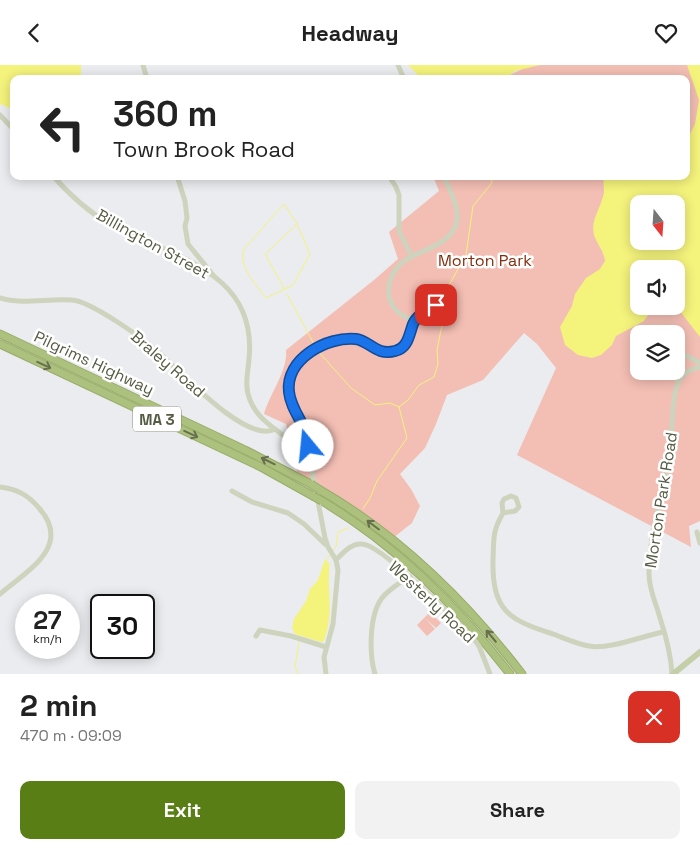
<!DOCTYPE html>
<html lang="en">
<head>
<meta charset="utf-8">
<style>
  :root { --surface:#fff; --page:#f2f2f2; --text:#222; --muted:#767676; --accent:#5a7e16 }
  body { margin:0; font-family:"Space Grotesk",sans-serif; background:var(--page); color:var(--text); height:100vh; display:flex; flex-direction:column; font-size:19px; white-space:nowrap }
  * { box-sizing:border-box; margin:0 }
  p { font-size:16px; color:var(--muted) }
  .icon { flex:none; width:28px; height:28px; fill:none; stroke:currentColor; stroke-width:2; stroke-linecap:round; stroke-linejoin:round }
  .map { position:relative; height:609px; overflow:hidden }
  .details { display:flex; flex-direction:column; background:var(--surface); flex:1 }
  .details>* { flex:none }
  .banner { position:absolute; left:10px; top:10px; width:680px; height:105px; border-radius:10px; box-shadow:0 2px 12px #0003; background:#fff; color:var(--text); overflow:hidden }
  .needle { width:32px; rotate:163deg }
  .fabs { position:absolute; left:630px; top:130px; display:grid; gap:10px }
  .fabs a { display:grid; place-items:center; width:55px; height:55px; border-radius:10px; background:var(--surface); box-shadow:0 2px 12px #0003; font-size:25px }
  .speed { position:absolute; left:15px; top:529px; display:flex; gap:10px; font-size:25px; font-weight:700; text-align:center }
  .speed>* { display:grid; place-content:center; width:65px; height:65px; border-radius:50%; background:var(--surface); box-shadow:0 2px 12px #0003; line-height:1 }
  .speed small { font-size:12px; font-weight:400 }
  .speed .limit { border:2px solid #111; border-radius:8px; background:#fff; color:#111 }
  .pin { position:absolute; display:grid; place-items:center; width:42px; height:42px; color:#fff; margin:-21px; border-radius:10px; box-shadow:0 2px 8px #0006 }
  .me { position:absolute; width:55px; margin:-28px; rotate:343deg; stroke-linejoin:round; filter:drop-shadow(0 0 4px #0008) }
  .turn { display:flex; align-items:center; gap:18px; height:105px; padding:0 20px; font-size:22px }
  .turn .icon { width:65px; height:65px; stroke-width:2.5 }
  .turn b { display:block; font-size:35px; line-height:42px }
  .round { display:grid; place-items:center; flex:none; width:52px; height:52px; border-radius:10px; background:var(--page) }
  .summary { display:flex; align-items:center; justify-content:space-between; height:85px; padding:0 20px }
  h1 { font-size:30px; font-weight:800; line-height:38px }
  .cta { display:flex; gap:10px; margin-top:auto; padding:10px 20px }
  .cta a { flex:1; height:58px; border-radius:10px; background:var(--accent); color:#fff; font-size:20px; font-weight:800; line-height:58px; text-align:center }
  .cta a+a { background:var(--page); color:var(--text) }
  header { display:flex; justify-content:space-between; align-items:center; height:65px; padding:0 20px; background:var(--surface); font-size:22px; font-weight:800 }
  .map>svg:first-child { display:block }
  .green { fill:#f3beb4; fill-rule:evenodd }
  .water { fill:#f4f37c; fill-rule:evenodd }
  .lines { fill:none; stroke-linecap:round; stroke-linejoin:round }
  .stream { stroke:#f4f37c; stroke-width:1 }
  .highway-casing { stroke:#98ac69; stroke-width:9 }
  .minor { stroke:#ced3bd; stroke-width:5 }
  .major { stroke:#c4cea8; stroke-width:6 }
  .highway { stroke:#adc17e; stroke-width:7 }
  .highway-bridge-casing { stroke:#98ac69; stroke-width:9; stroke-linecap:butt }
  .highway-bridge { stroke:#adc17e; stroke-width:7 }
  .oneway { stroke:#676f4e }
  .route-casing { stroke:#114b97; stroke-width:12 }
  .route { stroke:#1a73e8; stroke-width:9 }
  .labels { text-anchor:middle; dominant-baseline:central; stroke-width:5; stroke-linejoin:round; paint-order:stroke }
  .shield { fill:#fff; stroke:#888c7b; stroke-width:1 }
  .shield-label { font-size:15px; font-weight:bold; fill:#555b42 }
  .street-label { font-size:16px; fill:#555b42; stroke:#fff }
  .park-label { font-size:16px; fill:#822e0d; stroke:#fff }
</style>
</head>
<body>
<header><svg class="icon" aria-label="back" viewBox="0 0 24 24"><path d="M15 5l-7 7 7 7"/></svg>Headway<svg class="icon" aria-label="heart" viewBox="0 0 24 24"><path d="M12 20l-8-8c-3-5 5-10 8-4 3-6 11-1 8 4z"/></svg></header>
<div class="map">
<svg width="700" height="609" viewBox="0 0 700 609">
  <rect width="100%" height="100%" fill="#ebecef"/>
  <g class="green">
    <path d="M 530,0 L 700,0 L 700,456 L 689,461 L 691,482 L 517,390 L 556,303 L 537,279 L 524,268 L 483,315 L 447,330 L 436,359 L 425,383 L 400,409 L 411,424 L 420,441 L 412,458 L 393,473 L 299,415 L 286,359 L 264,349 C 270,328 288,306 286,285 L 374,215 L 398,194 L 389,167 L 439,126 L 433,111 L 686,111 L 686,14 L 502,14 ZM 639,139 L 676,139 L 676,176 L 639,176 ZM 639,204 L 676,204 L 676,241 L 639,241 ZM 639,269 L 676,269 L 676,306 L 639,306 Z"/>
    <path d="M 430,547 L 441,558 L 436,563 L 426,554 L 435,564 L 427,571 L 417,560 Z"/>
  </g>
  <g class="water">
    <path d="M 0,0 L 81,0 L 81,8 L 79,14 L 14,14 L 14,45 L 0,39 Z"/>
    <path d="M 408,0 L 540,0 L 515,6 L 505,14 L 422,14 Z"/>
    <path d="M 687,0 L 700,0 L 700,272 L 676,241 L 676,204 L 639,204 L 639,241 L 654,241 L 644,256 L 616,271 L 612,280 L 601,290 L 592,293 L 578,290 L 565,280 L 560,262 L 572,241 L 575,229 L 586,213 L 600,204 L 605,196 C 604,186 597,179 594,170 C 590,154 602,142 604,127 C 604,122 603,117 604,111 L 686,111 L 686,77 L 695,59 L 699,35 ZM 639,139 L 676,139 L 676,176 L 639,176 Z"/>
    <path d="M 325,494 L 329,498 C 330,506 328,514 329,522 C 330,542 331,556 324,576 L 321,577 L 295,569 L 292,563 L 294,554 L 306,536 L 310,524 L 318,515 Z"/>
  </g>
  <g class="lines">
    <g class="stream">
      <path d="M 285,140 L 297,159 L 310,189 L 293,220 L 266,233 C 256,220 238,201 244,184 L 281,142 Z"/>
      <path d="M 285,225 L 265,189 L 296,160"/>
      <path d="M 287,229 L 315,281"/>
      <path d="M 446,241 L 448,222 L 466,190 L 473,141 L 491,119 L 493,111"/>
      <path d="M 317,285 L 351,323 L 375,340 L 390,338 L 399,342"/>
      <path d="M 363,444 L 370,433 L 377,416 L 407,373 L 399,342 L 408,335 L 419,320 L 434,312 L 438,299 L 437,285 L 445,245"/>
      <path d="M 332,486 L 336,482 L 338,467 L 348,463"/>
      <path d="M 327,494 L 330,490"/>
      <path d="M 298,609 L 295,602 L 299,577"/>
    </g>
    <defs>
      <g id="highway">
        <path d="M 0,269 L 245,385 L 311,419"/>
        <path d="M 0,279 L 261,402 L 313,431"/>
        <path d="M 320,425 C 400,471 466,536 522,609"/>
        <path d="M 322,436 C 396,480 458,542 510,609"/>
      </g>
    </defs>
    <use href="#highway" class="highway-casing"/>
    <g class="minor">
      <path d="M 143,0 L 147,14"/>
      <path d="M 398,0 L 404,14"/>
      <path d="M 0,50 L 14,65"/>
      <path d="M 53,111 C 69,129 90,148 111,160 C 146,178 192,191 222,218 C 244,238 252,264 249,294 C 248,308 244,321 250,335 C 261,364 297,371 311,400 L 325,473 L 328,482 L 336,495 L 338,505 L 333,559 L 324,592 L 326,609"/>
      <path d="M 177,111 L 185,136 L 187,153 L 185,161 L 188,179 L 213,210"/>
      <path d="M 389,111 L 396,122 L 399,130 L 399,166 L 412,192"/>
      <path d="M 0,233 C 23,240 48,233 72,235 C 90,236 141,272 156,285 C 177,303 246,380 275,364"/>
      <path d="M 414,257 C 408,253 400,250 395,244 C 382,227 390,205 407,194 C 424,184 453,179 457,155 C 459,140 449,125 444,111"/>
      <path d="M 676,290 L 687,291 L 700,298"/>
      <path d="M 676,306 L 679,316"/>
      <path d="M 311,397 C 309,384 306,369 301,357 C 296,346 290,337 289,325 C 286,292 326,273 354,274 C 369,275 380,296 400,284 C 410,278 409,266 414,258 C 415,254 419,252 422,250 C 431,241 437,238 449,243"/>
      <path d="M 0,422 C 17,424 28,430 39,443 C 73,481 27,506 0,529"/>
      <path d="M 232,426 L 252,437 L 288,448 L 304,459 L 325,479"/>
      <path d="M 503,448 L 502,438 L 504,434 L 511,431 L 516,433 L 519,442 L 515,446 L 503,448 C 492,467 494,474 493,495 C 492,545 508,555 553,569 C 564,573 577,579 589,581 C 608,585 643,571 663,567"/>
      <path d="M 697,467 L 700,478"/>
      <path d="M 336,495 C 343,488 351,478 362,479 C 381,479 458,557 474,574 L 479,581 L 490,609"/>
      <path d="M 256,571 L 260,565 L 291,571 L 326,582"/>
      <path d="M 375,609 C 369,589 369,550 382,533 C 389,524 400,518 410,511"/>
      <path d="M 672,609 C 671,591 666,571 660,553 C 656,538 649,525 649,509 C 649,467 664,426 670,384 C 673,366 671,332 679,316 C 683,308 691,304 700,302"/>
    </g>
    <path class="major" d="M 673,609 L 700,587"/>
    <use href="#highway" class="highway"/>
    <defs>
      <g id="highway-bridge">
        <path d="M 311,419 L 320,425"/>
        <path d="M 313,431 L 322,436"/>
      </g>
    </defs>
    <use href="#highway-bridge" class="highway-bridge-casing"/>
    <use href="#highway-bridge" class="highway-bridge"/>
  </g>
  <defs><path id="oneway-shaft" d="M-6 0H5M1.5-3L5.5 0L1.5 3" fill="none" stroke-width="1.6" stroke-linecap="round" stroke-linejoin="round" transform="scale(1.25)"/></defs>
  <g class="oneway">
    <use href="#oneway-shaft" transform="translate(44 300) rotate(25)"/>
    <use href="#oneway-shaft" transform="translate(191 369) rotate(25)"/>
    <use href="#oneway-shaft" transform="translate(268 396) rotate(-154)"/>
    <use href="#oneway-shaft" transform="translate(373 460) rotate(-143)"/>
    <use href="#oneway-shaft" transform="translate(491 571) rotate(-130)"/>
  </g>
  <g class="lines">
    <defs>
      <path id="route" d="M 308,381 C 306,372 304,363 300,355 C 295,346 290,337 289,327 C 285,294 327,271 356,274 C 370,276 376,291 395,286 C 408,283 409,270 413,259 C 416,252 428,242 436,240"/>
    </defs>
    <use href="#route" class="route-casing"/>
    <use href="#route" class="route"/>
  </g>
  <g class="labels">
    <rect class="shield" x="133" y="341.5" width="48" height="25" rx="4"/>
    <g class="shield-label">
      <text x="157" y="354">MA 3</text>
    </g>
    <g class="street-label">
      <text transform="translate(153 179) rotate(29)">Billington Street</text>
      <text transform="translate(94 298) rotate(25)">Pilgrims Highway</text>
      <text transform="translate(168 299) rotate(41)">Braley Road</text>
      <text transform="translate(661 435) rotate(-81)">Morton Park Road</text>
      <text transform="translate(432 537) rotate(43)">Westerly Road</text>
    </g>
    <g class="park-label">
      <text x="485" y="195">Morton Park</text>
    </g>
  </g>
</svg>
<div class="fabs">
<a><svg class="needle" viewBox="-14 -14 28 28"><path d="M0-13l5 13h-10z" fill="#e53935"/><path d="M0 13l5-13h-10z" fill="#767676"/></svg></a>
<a><svg class="icon" aria-label="sound" viewBox="0 0 24 24"><path d="M4 9h4l5-4v14l-5-4H4zM17 9q2 3 0 6"/></svg></a>
<a><svg class="icon" aria-label="layers" viewBox="0 0 24 24"><path d="M12 4l9 5-9 5-9-5zM3 14l9 5 9-5"/></svg></a>
</div>
<div class="speed"><div>27<small>km/h</small></div><div class="limit">30</div></div>
<div class="pin" style="left:436px;top:240px;background:#d93025"><svg class="icon" aria-label="arrive" viewBox="0 0 24 24"><path d="M6 21V4h12l-3 4 3 4H6"/></svg></div>
<svg class="me" style="left:308px;top:381px" viewBox="-20 -20 40 40"><circle r="19" fill="#fff"/><path d="M0-13L10 11 0 6-10 11z" fill="#1a73e8"/></svg>
<div class="banner">
<div class="turn"><svg class="icon" aria-label="left" viewBox="0 0 24 24"><path d="M17 20v-9H6M10 6l-5 5 5 5"/></svg><div><b>360 m</b>Town Brook Road</div></div>
</div>
</div>
<section class="details">
<div class="summary"><div><h1>2 min</h1><p>470 m · 09:09</p></div><a class="round" style="background:#d93025;color:#fff"><svg class="icon" aria-label="close" viewBox="0 0 24 24"><path d="M6 6l12 12M18 6L6 18"/></svg></a></div>
<div class="cta"><a>Exit</a><a>Share</a></div>
</section>
</body>
</html>
